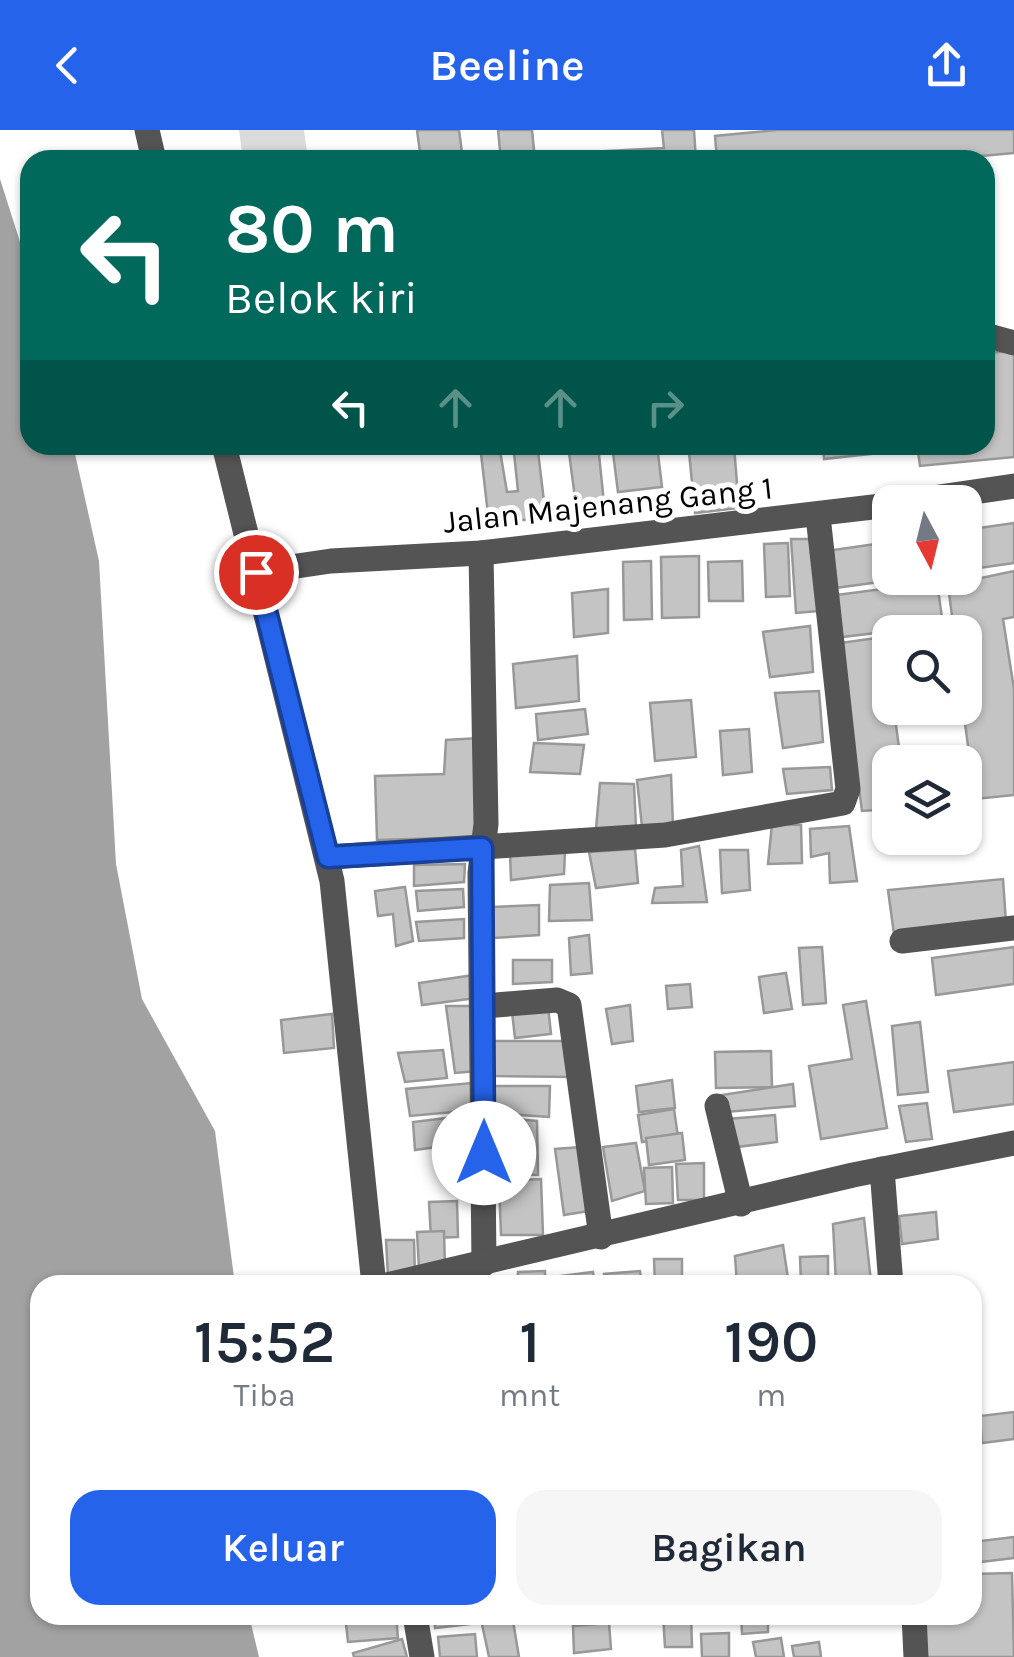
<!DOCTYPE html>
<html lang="id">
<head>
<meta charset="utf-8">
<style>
  :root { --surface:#fff; --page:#f6f6f7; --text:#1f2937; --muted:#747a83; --accent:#2563eb }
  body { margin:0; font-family:Karla,sans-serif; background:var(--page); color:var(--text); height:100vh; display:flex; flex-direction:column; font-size:38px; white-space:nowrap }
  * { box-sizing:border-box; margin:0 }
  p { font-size:32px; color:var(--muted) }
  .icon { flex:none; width:55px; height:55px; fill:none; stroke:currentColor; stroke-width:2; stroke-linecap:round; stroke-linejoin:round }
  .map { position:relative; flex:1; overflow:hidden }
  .panel { position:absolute; left:30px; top:1145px; width:952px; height:350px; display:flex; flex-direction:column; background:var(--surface); border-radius:30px; box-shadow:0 2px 8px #0004 }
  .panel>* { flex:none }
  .guide { position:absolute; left:20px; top:20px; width:975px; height:305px; border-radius:30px; box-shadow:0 2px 8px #0004; background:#00695c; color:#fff; overflow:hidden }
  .needle { width:65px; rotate:173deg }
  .controls { position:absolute; left:872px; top:355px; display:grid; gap:20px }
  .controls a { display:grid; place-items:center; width:110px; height:110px; border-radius:20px; background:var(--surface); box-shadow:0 2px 8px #0004; font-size:50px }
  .pin { position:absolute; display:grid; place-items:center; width:85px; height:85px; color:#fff; margin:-42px; border:5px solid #fff; border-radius:50%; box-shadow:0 2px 10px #0007 }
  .me { position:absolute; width:110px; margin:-55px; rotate:0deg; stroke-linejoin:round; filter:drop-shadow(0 0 8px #0008) }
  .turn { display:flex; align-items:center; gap:35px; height:210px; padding:0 40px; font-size:45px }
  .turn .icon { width:130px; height:130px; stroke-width:2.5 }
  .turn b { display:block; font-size:70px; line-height:85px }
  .lanes { display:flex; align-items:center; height:95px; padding:0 40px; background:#0003; justify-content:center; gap:50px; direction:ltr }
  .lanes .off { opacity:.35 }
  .eta { display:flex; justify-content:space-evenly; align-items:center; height:170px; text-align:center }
  .eta b { font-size:60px; font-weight:600; line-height:70px }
  .primary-button { display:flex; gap:20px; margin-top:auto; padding:20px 40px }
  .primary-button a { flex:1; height:115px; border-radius:30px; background:var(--accent); color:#fff; font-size:40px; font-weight:600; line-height:115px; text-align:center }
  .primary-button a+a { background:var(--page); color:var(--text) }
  header { display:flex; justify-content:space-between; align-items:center; height:130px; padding:0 40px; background:var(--accent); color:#fff; font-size:45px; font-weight:600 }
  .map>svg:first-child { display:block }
  .green { fill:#dbdbdb }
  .water { fill:#a2a2a2 }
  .building { fill:#c4c4c4; stroke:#989898; stroke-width:2.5 }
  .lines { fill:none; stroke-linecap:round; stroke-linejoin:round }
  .minor { stroke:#545454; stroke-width:25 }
  .route-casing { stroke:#184099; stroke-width:25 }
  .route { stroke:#2563eb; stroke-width:18 }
  .labels { text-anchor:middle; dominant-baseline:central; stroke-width:10; stroke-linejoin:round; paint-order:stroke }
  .street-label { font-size:32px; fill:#000; stroke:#fff }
</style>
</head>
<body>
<header><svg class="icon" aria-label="back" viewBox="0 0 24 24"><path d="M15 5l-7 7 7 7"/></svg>Beeline<svg class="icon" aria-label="share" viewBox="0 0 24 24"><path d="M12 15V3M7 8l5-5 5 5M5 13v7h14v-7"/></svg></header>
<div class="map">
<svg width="1014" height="1527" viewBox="0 0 1014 1527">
  <rect width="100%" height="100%" fill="#fff"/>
  <path class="green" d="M 239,0 L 304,0 L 308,30 L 243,30 Z"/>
  <path class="water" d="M 0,49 L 30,143 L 30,315 L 73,315 L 99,431 L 116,734 L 142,869 L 215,1001 L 235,1155 L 40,1155 L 40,1485 L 249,1485 L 259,1527 L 0,1527 Z"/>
  <g class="building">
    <path d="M 417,0 L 459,0 L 463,30 L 421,30 Z"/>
    <path d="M 498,0 L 532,0 L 535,30 L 501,30 Z"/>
    <path d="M 662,0 L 694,0 L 696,30 L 552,30 L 552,24 L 664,18 Z"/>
    <path d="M 777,0 L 1014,0 L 1014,23 L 938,30 L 717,30 L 715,6 Z"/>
    <path d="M 1014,221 L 1014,327 L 920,336 L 917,315 L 985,315 L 985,223 Z"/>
    <path d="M 480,315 L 499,315 L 507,362 L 518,361 L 514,323 L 538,321 L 546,388 L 489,393 Z"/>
    <path d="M 568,315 L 598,315 L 604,373 L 576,376 Z"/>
    <path d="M 612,315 L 657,315 L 662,357 L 618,362 Z"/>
    <path d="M 823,315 L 906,315 L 907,320 L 824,329 Z"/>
    <path d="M 734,316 L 739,378 L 695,383 L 689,322 Z"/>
    <path d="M 1014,393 L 1014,433 L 965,440 L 965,400 Z"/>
    <path d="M 791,409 L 813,409 L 818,481 L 796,483 Z"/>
    <path d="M 890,412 L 890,448 L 909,448 L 835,458 L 833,420 Z"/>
    <path d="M 788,413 L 790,466 L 766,467 L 764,414 Z"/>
    <path d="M 699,426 L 699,487 L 662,488 L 661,427 Z"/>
    <path d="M 651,431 L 652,489 L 624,490 L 623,432 Z"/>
    <path d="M 742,431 L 743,471 L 709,471 L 708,432 Z"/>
    <path d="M 1014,441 L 1014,487 L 1003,489 L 1014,559 L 1014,665 L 975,669 L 963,578 L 965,502 L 954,502 L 948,455 Z"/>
    <path d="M 937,452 L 943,495 L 842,507 L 836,465 Z"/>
    <path d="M 608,459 L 608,503 L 574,507 L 572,463 Z"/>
    <path d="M 810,496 L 813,542 L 770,547 L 763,502 Z"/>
    <path d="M 884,507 L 901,632 L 890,632 L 890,679 L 862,681 L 840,513 Z"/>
    <path d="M 577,526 L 579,571 L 516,578 L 513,534 Z"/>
    <path d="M 819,561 L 823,612 L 783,618 L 775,563 Z"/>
    <path d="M 691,570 L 696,627 L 655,631 L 650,573 Z"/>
    <path d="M 585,579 L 588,604 L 538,610 L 536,584 Z"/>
    <path d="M 749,599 L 752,642 L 723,645 L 720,601 Z"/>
    <path d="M 479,608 L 478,707 L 377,710 L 375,646 L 444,644 L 446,610 Z"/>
    <path d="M 534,613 L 584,615 L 580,644 L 530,642 Z"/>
    <path d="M 830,637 L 832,660 L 787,664 L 783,639 Z"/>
    <path d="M 671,645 L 673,695 L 642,697 L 637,650 Z"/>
    <path d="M 600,653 L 634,654 L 636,698 L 596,699 Z"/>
    <path d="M 772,694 L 801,695 L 802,733 L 768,734 Z"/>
    <path d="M 849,696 L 857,751 L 830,753 L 829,723 L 811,727 L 810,699 Z"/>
    <path d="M 699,716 L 707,772 L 652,773 L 655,758 L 683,756 L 681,720 Z"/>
    <path d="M 635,719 L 638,753 L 596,758 L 589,722 Z"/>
    <path d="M 720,720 L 748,720 L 750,760 L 722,763 Z"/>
    <path d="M 565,721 L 564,744 L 511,750 L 510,723 Z"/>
    <path d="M 465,734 L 464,752 L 414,756 L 414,735 Z"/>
    <path d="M 1003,749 L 1006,793 L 894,804 L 888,760 Z"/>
    <path d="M 589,753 L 592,790 L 549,791 L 550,755 Z"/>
    <path d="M 405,757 L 413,811 L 396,816 L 393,784 L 378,786 L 375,761 Z"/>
    <path d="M 463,759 L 464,777 L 418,781 L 416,761 Z"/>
    <path d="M 539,775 L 539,805 L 494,808 L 492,777 Z"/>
    <path d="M 464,789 L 464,808 L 419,811 L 416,792 Z"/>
    <path d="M 589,805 L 592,843 L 571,845 L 569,808 Z"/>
    <path d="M 822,817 L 826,873 L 803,875 L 799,818 Z"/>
    <path d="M 1014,817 L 1014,854 L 936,865 L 932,828 Z"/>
    <path d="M 513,830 L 552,830 L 552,852 L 513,854 Z"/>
    <path d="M 786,843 L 792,879 L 764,883 L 759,847 Z"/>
    <path d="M 474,845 L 477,868 L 422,875 L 419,853 Z"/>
    <path d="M 690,854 L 692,877 L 668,879 L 666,856 Z"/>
    <path d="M 866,871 L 887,998 L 821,1009 L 809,936 L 852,929 L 843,875 Z"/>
    <path d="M 630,875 L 633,911 L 612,914 L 606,879 Z"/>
    <path d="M 446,876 L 472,876 L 477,941 L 455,943 Z"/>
    <path d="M 548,876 L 551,904 L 515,908 L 512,882 Z"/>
    <path d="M 332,884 L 334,918 L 284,923 L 281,890 Z"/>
    <path d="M 920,892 L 928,962 L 898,965 L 892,896 Z"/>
    <path d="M 491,911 L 569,911 L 571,947 L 495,946 Z"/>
    <path d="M 443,920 L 447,948 L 405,952 L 398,923 Z"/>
    <path d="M 771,921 L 772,957 L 716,958 L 715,922 Z"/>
    <path d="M 1014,932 L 1014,974 L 954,982 L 948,941 Z"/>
    <path d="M 672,950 L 675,978 L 639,982 L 636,956 Z"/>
    <path d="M 472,953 L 475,980 L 410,986 L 406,959 Z"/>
    <path d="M 793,954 L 795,976 L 726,982 L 722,965 Z"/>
    <path d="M 493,956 L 550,956 L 549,987 L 492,983 Z"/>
    <path d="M 927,973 L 932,1009 L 906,1012 L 899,976 Z"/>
    <path d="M 674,979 L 678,1007 L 642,1012 L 638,985 Z"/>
    <path d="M 775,985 L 777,1012 L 729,1018 L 727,989 Z"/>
    <path d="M 491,987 L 537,991 L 538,1045 L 496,1044 Z"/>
    <path d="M 447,988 L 451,1015 L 415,1020 L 413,992 Z"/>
    <path d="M 682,1003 L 685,1030 L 649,1035 L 646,1008 Z"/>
    <path d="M 636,1013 L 645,1061 L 612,1071 L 603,1017 Z"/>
    <path d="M 581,1017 L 589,1081 L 564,1085 L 555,1019 Z"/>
    <path d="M 704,1033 L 704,1070 L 678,1070 L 676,1034 Z"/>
    <path d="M 672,1037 L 673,1073 L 646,1074 L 644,1038 Z"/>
    <path d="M 541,1049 L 543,1105 L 501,1105 L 499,1051 Z"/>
    <path d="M 457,1071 L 458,1107 L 431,1108 L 429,1072 Z"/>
    <path d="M 936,1082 L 938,1109 L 902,1114 L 899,1086 Z"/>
    <path d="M 864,1088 L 871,1152 L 836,1153 L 833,1094 Z"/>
    <path d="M 444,1101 L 445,1138 L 419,1139 L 417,1102 Z"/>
    <path d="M 386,1110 L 414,1110 L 415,1146 L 388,1147 Z"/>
    <path d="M 783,1115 L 789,1155 L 737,1155 L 735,1126 Z"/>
    <path d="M 828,1126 L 828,1155 L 801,1155 L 800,1127 Z"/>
    <path d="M 654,1129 L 682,1129 L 682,1155 L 655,1155 Z"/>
    <path d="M 545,1141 L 545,1155 L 518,1155 L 518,1142 Z"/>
    <path d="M 640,1141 L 642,1155 L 605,1155 L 604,1144 Z"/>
    <path d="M 593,1142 L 595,1155 L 561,1155 L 560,1146 Z"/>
    <path d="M 1014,1282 L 1014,1309 L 982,1313 L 980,1286 Z"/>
    <path d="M 1014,1407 L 1014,1428 L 972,1433 L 972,1412 Z"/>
    <path d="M 1012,1443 L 1014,1527 L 926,1527 L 923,1485 L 972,1485 L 972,1444 Z"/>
    <path d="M 345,1485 L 396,1485 L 398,1508 L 348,1512 Z"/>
    <path d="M 434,1485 L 471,1485 L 471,1494 L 435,1498 Z"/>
    <path d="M 480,1485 L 512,1485 L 519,1527 L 489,1527 Z"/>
    <path d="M 663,1485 L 691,1485 L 692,1517 L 665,1517 Z"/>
    <path d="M 741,1485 L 768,1485 L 768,1502 L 742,1504 Z"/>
    <path d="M 609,1493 L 611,1519 L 574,1523 L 573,1496 Z"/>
    <path d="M 729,1503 L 729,1527 L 702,1527 L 701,1504 Z"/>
    <path d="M 475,1504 L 477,1527 L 440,1527 L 438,1507 Z"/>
    <path d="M 781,1508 L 784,1527 L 756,1527 L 753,1512 Z"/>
    <path d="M 402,1509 L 407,1527 L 354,1527 L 353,1523 Z"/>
    <path d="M 819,1512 L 821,1527 L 794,1527 L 792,1516 Z"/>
  </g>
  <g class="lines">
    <g class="minor">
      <path d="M 147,0 L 154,30"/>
      <path d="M 985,205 L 1014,213"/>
      <path d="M 224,315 L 332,751 L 374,1155"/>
      <path d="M 905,372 L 1014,356"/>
      <path d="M 481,423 L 486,694 L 480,743 L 484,1134"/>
      <path d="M 256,442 L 331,431 L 481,423 L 890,375"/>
      <path d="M 328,727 L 665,705 L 843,673 L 848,659 L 818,386"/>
      <path d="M 902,811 L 1014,798"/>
      <path d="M 484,876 L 557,870 L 569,875 L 601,1107"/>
      <path d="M 717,976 L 741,1074"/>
      <path d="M 882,1039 L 891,1155"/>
      <path d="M 387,1155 L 853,1045 L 1014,1013"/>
      <path d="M 415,1485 L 422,1527"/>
      <path d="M 914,1485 L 916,1527"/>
    </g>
  </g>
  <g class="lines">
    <defs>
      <path id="route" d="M 256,442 L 328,727 L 482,718 L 484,1023"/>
    </defs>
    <use href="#route" class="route-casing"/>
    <use href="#route" class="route"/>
  </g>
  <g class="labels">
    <g class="street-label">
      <text transform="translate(608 375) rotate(-6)">Jalan Majenang Gang 1</text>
    </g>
  </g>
</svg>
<div class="controls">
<a><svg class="needle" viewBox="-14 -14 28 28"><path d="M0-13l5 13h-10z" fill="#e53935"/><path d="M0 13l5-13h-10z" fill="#747a83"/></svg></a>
<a><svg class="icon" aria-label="search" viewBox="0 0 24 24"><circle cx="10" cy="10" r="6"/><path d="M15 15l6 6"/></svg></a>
<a><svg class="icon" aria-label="layers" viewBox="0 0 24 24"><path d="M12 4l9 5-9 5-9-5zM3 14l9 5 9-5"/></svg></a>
</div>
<div class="pin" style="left:256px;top:442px;background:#d93025"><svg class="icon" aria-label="arrive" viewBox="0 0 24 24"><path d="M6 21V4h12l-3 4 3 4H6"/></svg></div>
<svg class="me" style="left:484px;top:1023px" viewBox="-20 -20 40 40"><circle r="19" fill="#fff"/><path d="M0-13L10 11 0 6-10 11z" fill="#2563eb"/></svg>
<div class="guide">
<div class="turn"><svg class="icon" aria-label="left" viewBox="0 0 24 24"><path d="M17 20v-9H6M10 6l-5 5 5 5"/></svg><div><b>80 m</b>Belok kiri</div></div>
<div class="lanes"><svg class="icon" aria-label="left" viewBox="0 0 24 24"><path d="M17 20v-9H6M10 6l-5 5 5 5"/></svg><svg class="icon off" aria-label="ahead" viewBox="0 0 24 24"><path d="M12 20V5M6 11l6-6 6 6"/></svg><svg class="icon off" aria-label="ahead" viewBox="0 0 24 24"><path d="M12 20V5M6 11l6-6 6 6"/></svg><svg class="icon off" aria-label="right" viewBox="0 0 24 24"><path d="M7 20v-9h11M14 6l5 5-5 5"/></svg></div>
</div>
<section class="panel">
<div class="eta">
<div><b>15:52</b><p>Tiba</p></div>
<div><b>1</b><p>mnt</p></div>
<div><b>190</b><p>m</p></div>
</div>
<div class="primary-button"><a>Keluar</a><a>Bagikan</a></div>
</section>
</div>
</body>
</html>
